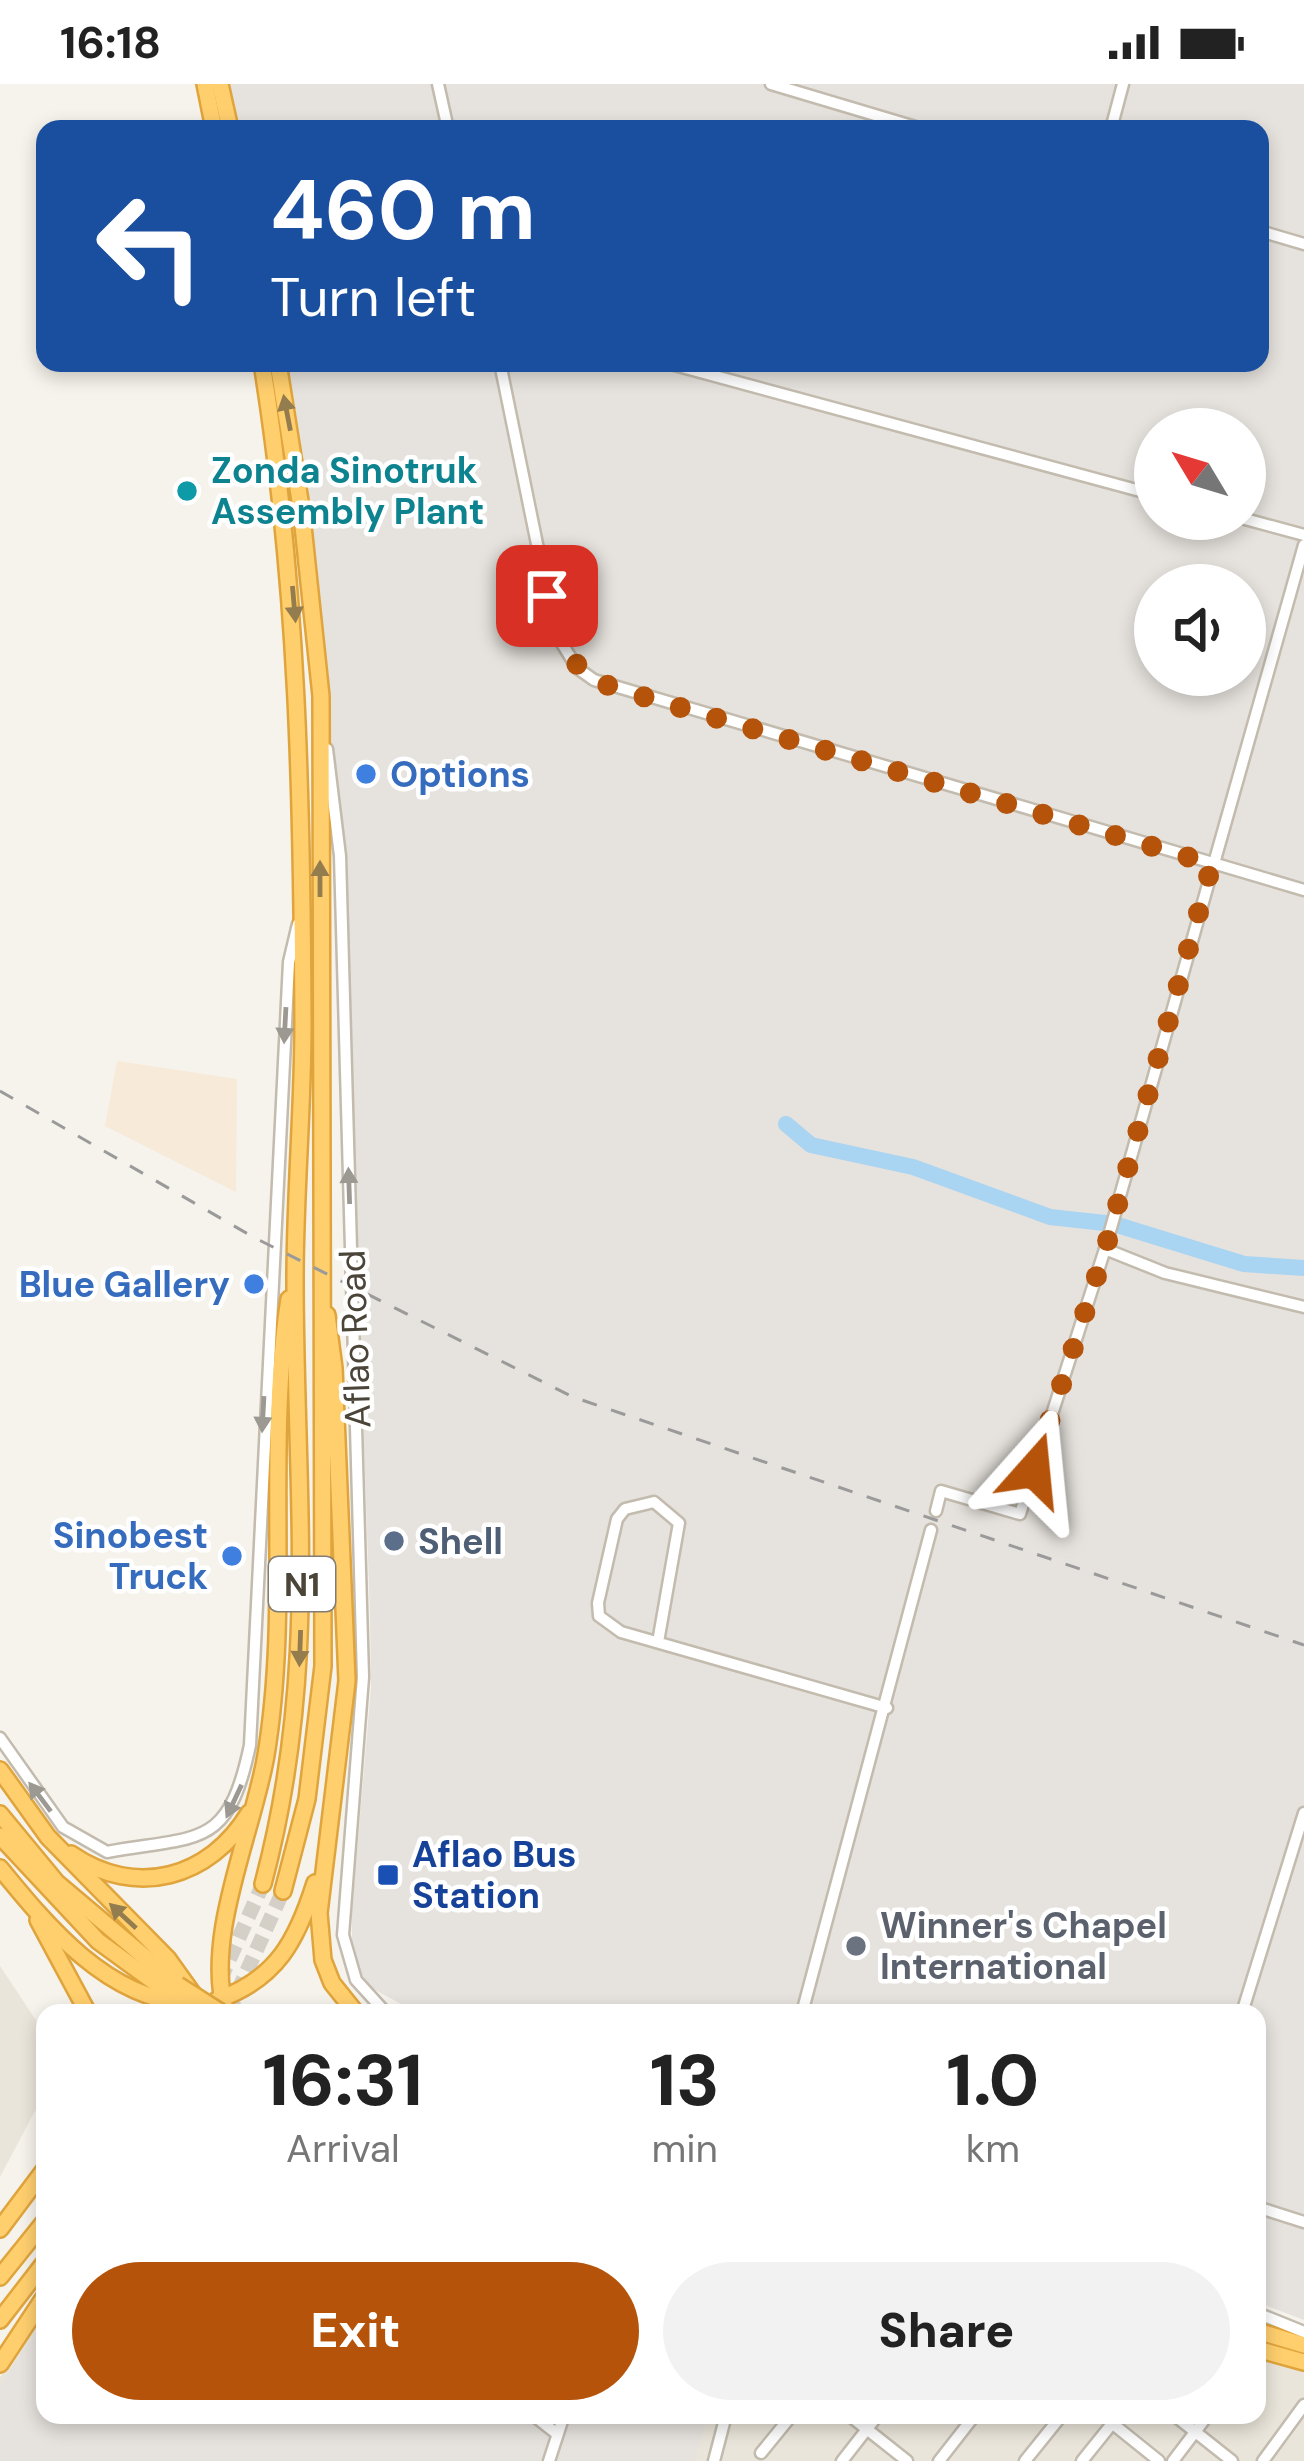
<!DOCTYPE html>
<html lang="en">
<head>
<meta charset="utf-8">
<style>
  :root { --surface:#fff; --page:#f2f2f2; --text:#222; --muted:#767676; --accent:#b45309 }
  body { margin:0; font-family:"DM Sans",sans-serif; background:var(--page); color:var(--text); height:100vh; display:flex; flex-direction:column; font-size:45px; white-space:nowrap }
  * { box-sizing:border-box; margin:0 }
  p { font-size:39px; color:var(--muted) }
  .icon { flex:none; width:66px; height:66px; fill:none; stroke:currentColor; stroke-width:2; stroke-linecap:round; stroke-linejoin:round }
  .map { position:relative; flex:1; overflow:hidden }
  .drawer { position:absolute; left:36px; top:1920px; width:1230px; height:420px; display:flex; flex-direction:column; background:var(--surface); border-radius:24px; box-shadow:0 6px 18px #0003 }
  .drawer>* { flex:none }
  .hud { position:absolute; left:36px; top:36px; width:1233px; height:252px; border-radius:24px; box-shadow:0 6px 18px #0003; background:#1a4fa0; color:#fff; overflow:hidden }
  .needle { width:78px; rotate:308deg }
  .tools { position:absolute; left:1134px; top:324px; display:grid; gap:24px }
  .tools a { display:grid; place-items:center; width:132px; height:132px; border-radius:50%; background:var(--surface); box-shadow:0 6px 18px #0003; font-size:60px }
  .pin { position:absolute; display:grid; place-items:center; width:102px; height:102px; color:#fff; margin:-51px; border-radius:24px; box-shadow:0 6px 18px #0006 }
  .me { position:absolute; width:132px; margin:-66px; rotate:18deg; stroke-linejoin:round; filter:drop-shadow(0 0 9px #0008) }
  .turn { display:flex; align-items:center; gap:42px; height:252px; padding:0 36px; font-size:54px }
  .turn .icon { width:156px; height:156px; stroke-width:2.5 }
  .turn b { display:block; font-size:84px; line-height:102px }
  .eta { display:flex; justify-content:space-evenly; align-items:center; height:204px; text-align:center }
  .eta b { font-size:72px; font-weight:800; line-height:84px }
  .button { display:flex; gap:24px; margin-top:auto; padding:24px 36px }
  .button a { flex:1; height:138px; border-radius:72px; background:var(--accent); color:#fff; font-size:48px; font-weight:800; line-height:138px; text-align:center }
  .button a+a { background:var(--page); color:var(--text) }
  .status { display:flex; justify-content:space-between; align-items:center; height:84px; padding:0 60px; background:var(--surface); direction:ltr }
  .status svg { height:33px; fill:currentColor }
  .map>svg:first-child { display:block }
  .residential { fill:#eae5da }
  .commercial { fill:#f7ead8 }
  .industrial { fill:#e6e2dd; fill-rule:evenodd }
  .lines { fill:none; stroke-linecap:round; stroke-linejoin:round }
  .river { stroke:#a9d4f2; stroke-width:16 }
  .highway-tunnel { stroke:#d4d0c8; stroke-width:15; stroke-dasharray:15 8; stroke-linecap:butt }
  .minor-casing { stroke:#c2bbae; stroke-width:15 }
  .highway-casing { stroke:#e0a43c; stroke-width:20 }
  .minor { stroke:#fff; stroke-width:10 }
  .highway { stroke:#ffcf6e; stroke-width:15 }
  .rail { stroke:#9a9a9a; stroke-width:3; stroke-dasharray:15 15; stroke-linecap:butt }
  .highway-bridge-casing { stroke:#e0a43c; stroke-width:20; stroke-linecap:butt }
  .highway-bridge { stroke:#ffcf6e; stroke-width:15 }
  .oneway { fill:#937c4e }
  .oneway2 { fill:#9c9892 }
  .route { stroke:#b45309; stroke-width:21; stroke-dasharray:0 37.8 }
  .culture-dot { fill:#0f9aa8; stroke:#fff; stroke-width:4.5 }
  .shop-dot { fill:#3f7fe0; stroke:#fff; stroke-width:4.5 }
  .service-dot { fill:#5c6f8a; stroke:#fff; stroke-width:4.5 }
  .transit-dot { fill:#1a4fb4; stroke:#fff; stroke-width:4.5 }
  .worship-dot { fill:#6b7280; stroke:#fff; stroke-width:4.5 }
  .labels { text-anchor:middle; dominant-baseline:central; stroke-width:9; stroke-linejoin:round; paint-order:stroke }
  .shield { fill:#fff; stroke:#817c74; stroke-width:3 }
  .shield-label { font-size:33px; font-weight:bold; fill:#4b4439 }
  .culture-label { font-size:36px; font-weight:bold; fill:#0d838f; stroke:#fff; text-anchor:start }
  .shop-label { font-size:36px; font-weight:bold; fill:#366cbe; stroke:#fff; text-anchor:end }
  .street-label { font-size:36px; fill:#4b4439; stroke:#fff }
  .service-label { font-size:36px; font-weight:bold; fill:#4e5e75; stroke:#fff; text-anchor:start }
  .transit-label { font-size:36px; font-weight:bold; fill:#164399; stroke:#fff; text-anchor:start }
  .worship-label { font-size:36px; font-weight:bold; fill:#5b616d; stroke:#fff; text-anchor:start }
</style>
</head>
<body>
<div class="status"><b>16:18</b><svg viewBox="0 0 49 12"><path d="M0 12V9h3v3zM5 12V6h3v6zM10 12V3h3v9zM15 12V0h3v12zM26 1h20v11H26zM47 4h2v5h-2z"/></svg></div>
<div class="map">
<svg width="1304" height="2377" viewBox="0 0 1304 2377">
  <rect width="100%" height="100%" fill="#f6f3ec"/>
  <g class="residential">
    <path d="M 0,1882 L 45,1950 L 45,2008 L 0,2093 Z"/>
    <path d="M 45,2229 L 45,2331 L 1257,2331 L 1257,2274 L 1304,2287 L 1304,2377 L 0,2377 L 0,2293 Z"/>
  </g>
  <path class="commercial" d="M 117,977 L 237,995 L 236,1108 L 105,1042 Z"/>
  <g class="industrial">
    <path d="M 229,0 L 1304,0 L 1304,2236 L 1257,2218 L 1257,1929 L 417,1929 L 370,1903 L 361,1889 L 352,1867 L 352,1827 L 371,1604 L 370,1530 L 344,795 L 311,452 L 285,279 L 1260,279 L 1260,45 L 238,45 ZM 1155,345 L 1245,345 L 1245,435 L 1155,435 ZM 1155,501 L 1245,501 L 1245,591 L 1155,591 Z"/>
    <path d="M 45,2243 L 45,2331 L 708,2331 L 695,2377 L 0,2377 L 0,2302 L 25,2263 Z"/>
  </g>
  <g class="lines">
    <path class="river" d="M 786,1040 L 811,1061 L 913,1083 L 1050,1133 L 1114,1140 L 1244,1180 L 1304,1184"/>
    <g class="highway-tunnel">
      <path d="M 220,1896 L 263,1800"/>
      <path d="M 228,1929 L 283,1807"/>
    </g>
    <defs>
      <g id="minor">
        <path d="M 438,0 L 448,45"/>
        <path d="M 771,0 L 922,45"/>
        <path d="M 1111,45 L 1123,0"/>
        <path d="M 1260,147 L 1304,160"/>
        <path d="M 500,279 L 555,548 L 577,584 L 594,596 L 1304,806"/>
        <path d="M 667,279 L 1155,411"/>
        <path d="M 1245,435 L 1304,451"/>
        <path d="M 327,665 L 340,772 L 363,1593 L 343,1851 L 356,1896 L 386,1929"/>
        <path d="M 1105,1165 L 1165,1189 L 1304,1223"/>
        <path d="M 936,1427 L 941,1407 L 1020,1430 L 1105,1165 L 1304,461"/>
        <path d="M 658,1558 L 679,1439 L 654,1418 L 625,1425 L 617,1435 L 598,1519 L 599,1532 L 621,1548 L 887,1624"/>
        <path d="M 0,1654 L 63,1743 L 107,1768 C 200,1751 228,1766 250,1661 L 289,878 L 298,840"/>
        <path d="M 802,1929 L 931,1446"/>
        <path d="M 1242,1929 L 1304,1729"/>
        <path d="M 1257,2123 L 1304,2138"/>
        <path d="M 1257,2229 L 1304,2248"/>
        <path d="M 533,2331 L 556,2349"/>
        <path d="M 849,2331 L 907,2377"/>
        <path d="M 1174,2331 L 1232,2377"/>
        <path d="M 1113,2340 L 1159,2377"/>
        <path d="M 761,2369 L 792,2331"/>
        <path d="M 549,2377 L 564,2331"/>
        <path d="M 714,2377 L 726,2331"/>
        <path d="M 842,2377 L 878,2331"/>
        <path d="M 939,2377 L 975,2331"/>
        <path d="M 1025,2377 L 1062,2331"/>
        <path d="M 1082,2377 L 1119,2331"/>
        <path d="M 1173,2377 L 1208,2331"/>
        <path d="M 1263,2377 L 1304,2321"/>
      </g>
      <g id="highway">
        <path d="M 205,0 L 214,45"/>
        <path d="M 220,0 L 230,45"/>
        <path d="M 262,279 C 298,503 302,714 303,940 C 303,1025 295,1110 295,1195 C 295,1409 320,1587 263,1800"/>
        <path d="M 278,279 L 301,423 L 321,612 L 323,1582 L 307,1715 L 283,1807"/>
        <path d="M 327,1231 L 334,1284 L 347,1597 L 319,1829 L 323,1876 L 332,1899 L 356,1929"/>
        <path d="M 0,1686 L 48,1753 L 168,1875 L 193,1910"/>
        <path d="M 0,1730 L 57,1799 L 178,1901"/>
        <path d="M 0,1752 L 98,1857 L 176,1914"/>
        <path d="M 71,1770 C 136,1815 210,1794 249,1729"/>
        <path d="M 0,1784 C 48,1843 107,1914 188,1920"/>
        <path d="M 38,1836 L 88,1929"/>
        <path d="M 217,1916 C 277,1895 297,1856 315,1799"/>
        <path d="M 226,1929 C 203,1854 253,1748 266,1671 C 291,1521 265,1366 289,1215"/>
        <path d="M 0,2145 L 45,2085"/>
        <path d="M 0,2193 L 45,2137"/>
        <path d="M 0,2236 L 45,2178"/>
        <path d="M 1257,2247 L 1304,2261"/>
        <path d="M 1257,2265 L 1304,2278"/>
        <path d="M 0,2280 L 45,2212"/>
      </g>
    </defs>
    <use href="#minor" class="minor-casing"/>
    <use href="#highway" class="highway-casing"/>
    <use href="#minor" class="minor"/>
    <use href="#highway" class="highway"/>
    <path class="rail" d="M 0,1007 L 255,1154 L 573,1313 L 1304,1561"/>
    <defs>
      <g id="highway-bridge">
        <path d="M 178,1901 L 222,1929"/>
        <path d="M 176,1914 L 201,1929"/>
      </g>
    </defs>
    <use href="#highway-bridge" class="highway-bridge-casing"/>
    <use href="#highway-bridge" class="highway-bridge"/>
  </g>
  <defs><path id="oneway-solid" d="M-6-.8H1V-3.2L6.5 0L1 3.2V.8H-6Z" transform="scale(3)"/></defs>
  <g class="oneway">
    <use href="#oneway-solid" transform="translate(287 329) rotate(-101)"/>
    <use href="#oneway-solid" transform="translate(294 520) rotate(85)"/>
    <use href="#oneway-solid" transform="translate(320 795) rotate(-90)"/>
    <use href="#oneway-solid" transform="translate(300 1564) rotate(92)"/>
    <use href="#oneway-solid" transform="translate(123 1832) rotate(-137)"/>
  </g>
  <g class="oneway2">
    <use href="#oneway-solid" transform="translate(285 941) rotate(93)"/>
    <use href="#oneway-solid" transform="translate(349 1102) rotate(-92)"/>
    <use href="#oneway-solid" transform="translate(263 1330) rotate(93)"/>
    <use href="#oneway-solid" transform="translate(40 1713) rotate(-127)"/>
    <use href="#oneway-solid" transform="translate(234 1717) rotate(115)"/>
  </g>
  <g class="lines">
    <path class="route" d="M 547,512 C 557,558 569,586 614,604 L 1212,780 L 1105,1166 L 1034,1386"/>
  </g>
  <circle class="culture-dot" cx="187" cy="407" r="12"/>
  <g class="shop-dot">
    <circle cx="366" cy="690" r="12"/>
    <circle cx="254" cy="1200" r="12"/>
    <circle cx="232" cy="1472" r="12"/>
  </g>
  <circle class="service-dot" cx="394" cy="1457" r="12"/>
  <rect class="transit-dot" x="376" y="1779" width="24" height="24" rx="6"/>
  <circle class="worship-dot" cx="856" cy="1862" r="12"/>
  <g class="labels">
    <rect class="shield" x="269" y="1473" width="66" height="54" rx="9"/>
    <g class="shield-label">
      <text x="302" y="1500">N1</text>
    </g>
    <g class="culture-label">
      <text x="211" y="386">Zonda Sinotruk<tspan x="211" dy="41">Assembly Plant</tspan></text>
    </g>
    <g class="shop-label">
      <text x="390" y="690" text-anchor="start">Options</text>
      <text x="230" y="1200">Blue Gallery</text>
      <text x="208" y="1451">Sinobest<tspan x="208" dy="41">Truck</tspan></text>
    </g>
    <g class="street-label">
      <text transform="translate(355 1255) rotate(-92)">Aflao Road</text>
    </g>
    <g class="service-label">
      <text x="418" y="1457">Shell</text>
    </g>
    <g class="transit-label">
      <text x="412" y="1770">Aflao Bus<tspan x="412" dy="41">Station</tspan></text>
    </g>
    <g class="worship-label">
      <text x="880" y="1841">Winner's Chapel<tspan x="880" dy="41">International</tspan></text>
    </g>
  </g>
</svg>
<div class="tools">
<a><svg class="needle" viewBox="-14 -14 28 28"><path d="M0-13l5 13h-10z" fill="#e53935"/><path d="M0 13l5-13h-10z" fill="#767676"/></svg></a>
<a><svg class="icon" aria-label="sound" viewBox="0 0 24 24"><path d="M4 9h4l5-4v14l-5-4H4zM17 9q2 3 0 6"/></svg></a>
</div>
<div class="pin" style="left:547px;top:512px;background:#d93025"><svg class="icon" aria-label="arrive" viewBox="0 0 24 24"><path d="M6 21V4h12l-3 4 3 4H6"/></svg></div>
<svg class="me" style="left:1034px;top:1386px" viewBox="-20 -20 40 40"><path d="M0-17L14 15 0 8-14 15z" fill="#b45309" stroke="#fff" stroke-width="4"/></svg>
<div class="hud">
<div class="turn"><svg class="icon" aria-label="left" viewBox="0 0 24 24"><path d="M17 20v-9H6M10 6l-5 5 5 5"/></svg><div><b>460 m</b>Turn left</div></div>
</div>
<section class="drawer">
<div class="eta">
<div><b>16:31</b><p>Arrival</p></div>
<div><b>13</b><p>min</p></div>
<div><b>1.0</b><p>km</p></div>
</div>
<div class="button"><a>Exit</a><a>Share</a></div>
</section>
</div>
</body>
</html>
